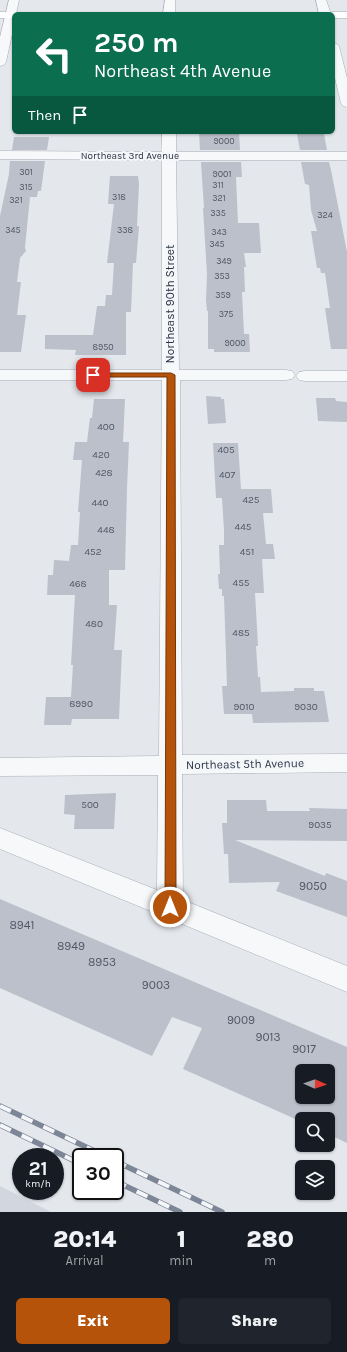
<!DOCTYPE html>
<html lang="en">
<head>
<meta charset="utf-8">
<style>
  :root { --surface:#171b24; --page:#20242c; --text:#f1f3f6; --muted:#9ea1a6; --accent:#b45309 }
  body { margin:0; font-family:Karla,sans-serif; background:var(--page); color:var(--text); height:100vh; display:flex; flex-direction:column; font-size:15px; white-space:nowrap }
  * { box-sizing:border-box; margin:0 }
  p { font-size:13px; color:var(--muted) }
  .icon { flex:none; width:22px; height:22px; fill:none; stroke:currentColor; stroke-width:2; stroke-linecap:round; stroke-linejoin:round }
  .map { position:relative; height:1212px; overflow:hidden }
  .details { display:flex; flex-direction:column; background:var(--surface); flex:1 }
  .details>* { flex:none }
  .guide { position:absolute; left:12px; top:12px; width:323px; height:122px; border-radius:6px; box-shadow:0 1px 3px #0004; background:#0b6e4f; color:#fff; overflow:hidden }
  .needle { width:26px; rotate:92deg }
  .controls { position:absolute; left:295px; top:1064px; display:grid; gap:8px }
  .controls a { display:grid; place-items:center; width:40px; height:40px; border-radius:6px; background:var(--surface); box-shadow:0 1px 3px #0004; font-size:20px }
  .speed { position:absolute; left:12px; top:1148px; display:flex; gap:8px; font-size:20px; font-weight:700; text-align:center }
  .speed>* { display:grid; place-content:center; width:52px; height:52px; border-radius:50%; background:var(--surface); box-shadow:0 1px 3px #0004; line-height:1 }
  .speed small { font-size:10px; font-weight:400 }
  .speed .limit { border:2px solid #111; border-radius:6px; background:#fff; color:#111 }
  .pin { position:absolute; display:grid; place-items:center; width:34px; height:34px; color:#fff; margin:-17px; border-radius:8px; box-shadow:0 2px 6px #0006 }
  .me { position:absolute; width:44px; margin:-22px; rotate:0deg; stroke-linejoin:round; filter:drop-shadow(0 0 3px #0008) }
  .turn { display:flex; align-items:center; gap:14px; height:84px; padding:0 16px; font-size:18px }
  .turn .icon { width:52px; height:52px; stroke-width:2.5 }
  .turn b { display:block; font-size:28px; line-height:34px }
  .then { display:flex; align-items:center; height:38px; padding:0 16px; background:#0003; gap:8px; font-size:15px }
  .eta { display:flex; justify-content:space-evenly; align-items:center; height:68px; text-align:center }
  .eta b { font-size:24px; font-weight:800; line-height:28px }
  .action { display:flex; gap:8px; margin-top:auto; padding:8px 16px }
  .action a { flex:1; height:46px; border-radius:6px; background:var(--accent); color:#fff; font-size:16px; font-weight:800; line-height:46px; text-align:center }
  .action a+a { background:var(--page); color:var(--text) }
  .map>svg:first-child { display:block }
  .built { fill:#d2d6de }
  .building { fill:#bbc0ca; fill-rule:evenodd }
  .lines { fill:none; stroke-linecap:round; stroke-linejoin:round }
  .street-casing { stroke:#a9aeb7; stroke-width:1 }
  .secondary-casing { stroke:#a9aeb7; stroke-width:1 }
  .street { fill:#f7f8fa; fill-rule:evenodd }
  .secondary { fill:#fff; fill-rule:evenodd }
  .rail-casing { stroke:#7d8696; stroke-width:5.5 }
  .rail { stroke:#f4f6f9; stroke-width:4; stroke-dasharray:12; stroke-linecap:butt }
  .route { fill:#b45309; stroke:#753606 }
  .labels { text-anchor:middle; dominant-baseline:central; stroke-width:4; stroke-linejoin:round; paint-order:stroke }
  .far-number-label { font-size:9px; fill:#4f5766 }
  .far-street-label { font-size:10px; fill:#2b3445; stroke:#f4f6f9 }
  .number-label { font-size:10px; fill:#4f5766 }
  .street-label { font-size:12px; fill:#2b3445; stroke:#f4f6f9 }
  .near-number-label { font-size:12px; fill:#4f5766 }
</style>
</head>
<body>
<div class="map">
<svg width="347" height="1212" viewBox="0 0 347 1212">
  <rect width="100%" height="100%" fill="#e4e7ec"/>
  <path class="built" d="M 0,1186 L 51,1212 L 0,1212 Z"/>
  <g class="building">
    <path d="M 199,132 L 239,132 L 240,150 L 200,150 Z"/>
    <path d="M 297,134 L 324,134 L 327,150 L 300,150 Z"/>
    <path d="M 14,137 L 49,137 L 47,150 L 12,150 Z"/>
    <path d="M 10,161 L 45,161 L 41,191 L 38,191 L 37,197 L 30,197 L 25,247 L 26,251 L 20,258 L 17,282 L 21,282 L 17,315 L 26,315 L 21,352 L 0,352 L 0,216 L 9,174 Z"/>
    <path d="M 201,162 L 241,162 L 242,177 L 236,177 L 238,223 L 259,223 L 261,253 L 244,253 L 246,267 L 244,267 L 245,292 L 242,292 L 244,334 L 249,334 L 250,352 L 214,352 L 214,349 L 208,349 L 208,311 L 207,311 L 206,300 L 207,274 L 203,208 L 204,208 Z"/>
    <path d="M 301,162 L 329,162 L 331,170 L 347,252 L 347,349 L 331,349 L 325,308 L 330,308 L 325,273 L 321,273 L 320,268 L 317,268 L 311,231 L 317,231 L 311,210 L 309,185 L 305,184 Z"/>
    <path d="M 110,176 L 138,176 L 139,184 L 137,226 L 139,226 L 136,263 L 133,263 L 131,312 L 126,312 L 126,355 L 75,355 L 76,350 L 45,349 L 45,335 L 93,335 L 97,306 L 105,306 L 106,295 L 112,295 L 114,263 L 107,263 L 114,204 L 108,204 Z"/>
    <path d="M 206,396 L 221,397 L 221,399 L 224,399 L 226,423 L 208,424 Z"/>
    <path d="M 316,398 L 335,398 L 336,401 L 347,402 L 347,422 L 318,421 Z"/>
    <path d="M 94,399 L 125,399 L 123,442 L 129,442 L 127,488 L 125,570 L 109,570 L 109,605 L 117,605 L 114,650 L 122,650 L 119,719 L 72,719 L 71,725 L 44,725 L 46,697 L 71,697 L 73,665 L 71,665 L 75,595 L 47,595 L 48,575 L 53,575 L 54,560 L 69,561 L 71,545 L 78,545 L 80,512 L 78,512 L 82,460 L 73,460 L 75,442 L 87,442 L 90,418 L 92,418 Z"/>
    <path d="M 213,443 L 238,443 L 241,489 L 271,489 L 273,513 L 263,513 L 266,544 L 273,544 L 275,559 L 262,559 L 264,593 L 255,593 L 258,646 L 256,646 L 258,677 L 260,677 L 261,692 L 294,691 L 294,688 L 314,688 L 314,691 L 324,691 L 329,722 L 253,723 L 252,714 L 224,714 L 222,686 L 227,686 L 224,596 L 222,596 L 222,589 L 219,589 L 218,574 L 220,574 L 219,545 L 224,545 L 224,530 L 222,498 L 216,498 Z"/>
    <path d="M 116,793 L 114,829 L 74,829 L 75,815 L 64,814 L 65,795 Z"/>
    <path d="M 227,800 L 266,800 L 267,811 L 310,811 L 309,808 L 347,809 L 347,841 L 235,840 L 325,876 L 326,873 L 347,881 L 347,917 L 276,891 L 280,882 L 229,883 L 228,854 L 224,854 L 222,823 L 227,823 Z"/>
    <path d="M 0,899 L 347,1047 L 347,1143 L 328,1134 L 328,1119 L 302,1119 L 302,1122 L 183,1069 L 202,1028 L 172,1017 L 152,1056 L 0,988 ZM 302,1071 L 328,1071 L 328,1097 L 302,1097 Z"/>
  </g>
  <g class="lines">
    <defs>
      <g id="street">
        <path d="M 9,0 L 19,0 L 16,14 L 14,14 L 14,25 L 6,62 L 4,65 L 0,66 L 0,37 Z"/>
        <path d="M 165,0 L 175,0 L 175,14 L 163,14 Z"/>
        <path d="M 316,0 L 326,0 L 331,14 L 319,14 Z"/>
        <path d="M 333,43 L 337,44 L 339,46 L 347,78 L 347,107 L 343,106 L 341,103 L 333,70 Z"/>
        <path d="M 162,132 L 176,132 L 176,152 L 347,152 L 347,160 L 176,160 L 179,370 L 286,370 L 292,371 L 295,375 L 292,379 L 286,380 L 180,380 L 182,755 L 347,754 L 347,772 L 182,774 L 183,900 L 347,966 L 347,992 L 0,849 L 0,828 L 157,890 L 158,775 L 0,776 L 0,758 L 159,756 L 162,380 L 0,380 L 0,370 L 162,370 L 162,160 L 0,159 L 0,151 L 162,152 Z"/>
        <path d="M 305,371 L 347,371 L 347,381 L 305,381 L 299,380 L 296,376 L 299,372 Z"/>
      </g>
      <g id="secondary">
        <path d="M 0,12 L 14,12 L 19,14 L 14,14 L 14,18 L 0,18 Z"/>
        <path d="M 333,12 L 347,12 L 347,18 L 333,18 L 333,14 L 328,14 Z"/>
      </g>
    </defs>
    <use href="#street" class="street-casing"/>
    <use href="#secondary" class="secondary-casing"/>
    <use href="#street" class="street"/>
    <use href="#secondary" class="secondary"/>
    <defs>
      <g id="rail">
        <path d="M 0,1106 L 107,1157"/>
        <path d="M 0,1125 L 81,1164"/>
        <path d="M 115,1161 L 222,1212"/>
        <path d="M 115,1181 L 180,1212"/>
      </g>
    </defs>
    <use href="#rail" class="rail-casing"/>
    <use href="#rail" class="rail"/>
  </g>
  <path class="route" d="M 93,373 L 171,373 L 175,375 L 176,907 L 174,911 L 170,912 L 166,911 L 165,907 L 167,377 L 91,377 L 91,374 Z"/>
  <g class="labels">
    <g class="far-number-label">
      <text x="224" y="141">9000</text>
      <text x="26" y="172">301</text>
      <text x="222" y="174">9001</text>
      <text x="218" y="185">311</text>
      <text x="26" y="187">315</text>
      <text x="119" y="197">318</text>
      <text x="219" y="198">321</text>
      <text x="16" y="200">321</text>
      <text x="218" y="213">335</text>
      <text x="325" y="215">324</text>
      <text x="13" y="230">345</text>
      <text x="125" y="230">338</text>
      <text x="219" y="232">343</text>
      <text x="217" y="244">345</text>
      <text x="224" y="261">349</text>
      <text x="222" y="276">353</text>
      <text x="223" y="295">359</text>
      <text x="226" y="314">375</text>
      <text x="235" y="343">9000</text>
      <text x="103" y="347">8950</text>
    </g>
    <g class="far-street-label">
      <text x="130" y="156">Northeast 3rd Avenue</text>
    </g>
    <g class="number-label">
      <text x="106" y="427">400</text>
      <text x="226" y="450">405</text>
      <text x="101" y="455">420</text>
      <text x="104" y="473">428</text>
      <text x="227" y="475">407</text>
      <text x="251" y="500">425</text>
      <text x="100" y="503">440</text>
      <text x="243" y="527">445</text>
      <text x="106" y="530">448</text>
      <text x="93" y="552">452</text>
      <text x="247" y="552">451</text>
      <text x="241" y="583">455</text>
      <text x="78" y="584">468</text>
      <text x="94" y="624">480</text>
      <text x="241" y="633">485</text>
      <text x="81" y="704">8990</text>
      <text x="244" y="707">9010</text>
      <text x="306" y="707">9030</text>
      <text x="90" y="805">500</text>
      <text x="320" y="825">9035</text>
    </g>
    <g class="street-label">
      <text transform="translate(170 304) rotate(-90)">Northeast 90th Street</text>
      <text transform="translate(245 764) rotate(-1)">Northeast 5th Avenue</text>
    </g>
    <g class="near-number-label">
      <text x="313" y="886">9050</text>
      <text x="22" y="925">8941</text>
      <text x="71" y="946">8949</text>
      <text x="102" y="962">8953</text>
      <text x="156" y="985">9003</text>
      <text x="241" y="1020">9009</text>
      <text x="268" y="1037">9013</text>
      <text x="304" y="1049">9017</text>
    </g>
  </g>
</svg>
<div class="controls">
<a><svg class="needle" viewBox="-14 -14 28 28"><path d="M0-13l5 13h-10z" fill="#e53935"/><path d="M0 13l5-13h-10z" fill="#9ea1a6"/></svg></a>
<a><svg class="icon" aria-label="search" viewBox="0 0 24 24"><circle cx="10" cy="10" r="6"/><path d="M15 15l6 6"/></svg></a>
<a><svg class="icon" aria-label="layers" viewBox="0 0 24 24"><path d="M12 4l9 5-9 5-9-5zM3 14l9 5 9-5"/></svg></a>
</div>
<div class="speed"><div>21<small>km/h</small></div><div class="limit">30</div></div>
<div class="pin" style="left:93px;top:375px;background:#d93025"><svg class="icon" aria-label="arrive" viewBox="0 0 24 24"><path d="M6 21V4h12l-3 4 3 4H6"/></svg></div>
<svg class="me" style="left:170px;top:907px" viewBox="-20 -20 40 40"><circle r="17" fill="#b45309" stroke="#fff" stroke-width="3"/><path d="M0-11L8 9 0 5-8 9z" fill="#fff"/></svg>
<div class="guide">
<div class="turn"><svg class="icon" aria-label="left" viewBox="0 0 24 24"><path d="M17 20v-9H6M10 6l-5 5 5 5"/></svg><div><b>250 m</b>Northeast 4th Avenue</div></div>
<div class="then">Then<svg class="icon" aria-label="arrive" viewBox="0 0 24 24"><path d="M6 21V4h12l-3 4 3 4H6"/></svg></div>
</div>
</div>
<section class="details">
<div class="eta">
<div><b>20:14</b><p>Arrival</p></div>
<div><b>1</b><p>min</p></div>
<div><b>280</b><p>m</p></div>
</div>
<div class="action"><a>Exit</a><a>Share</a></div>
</section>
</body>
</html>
